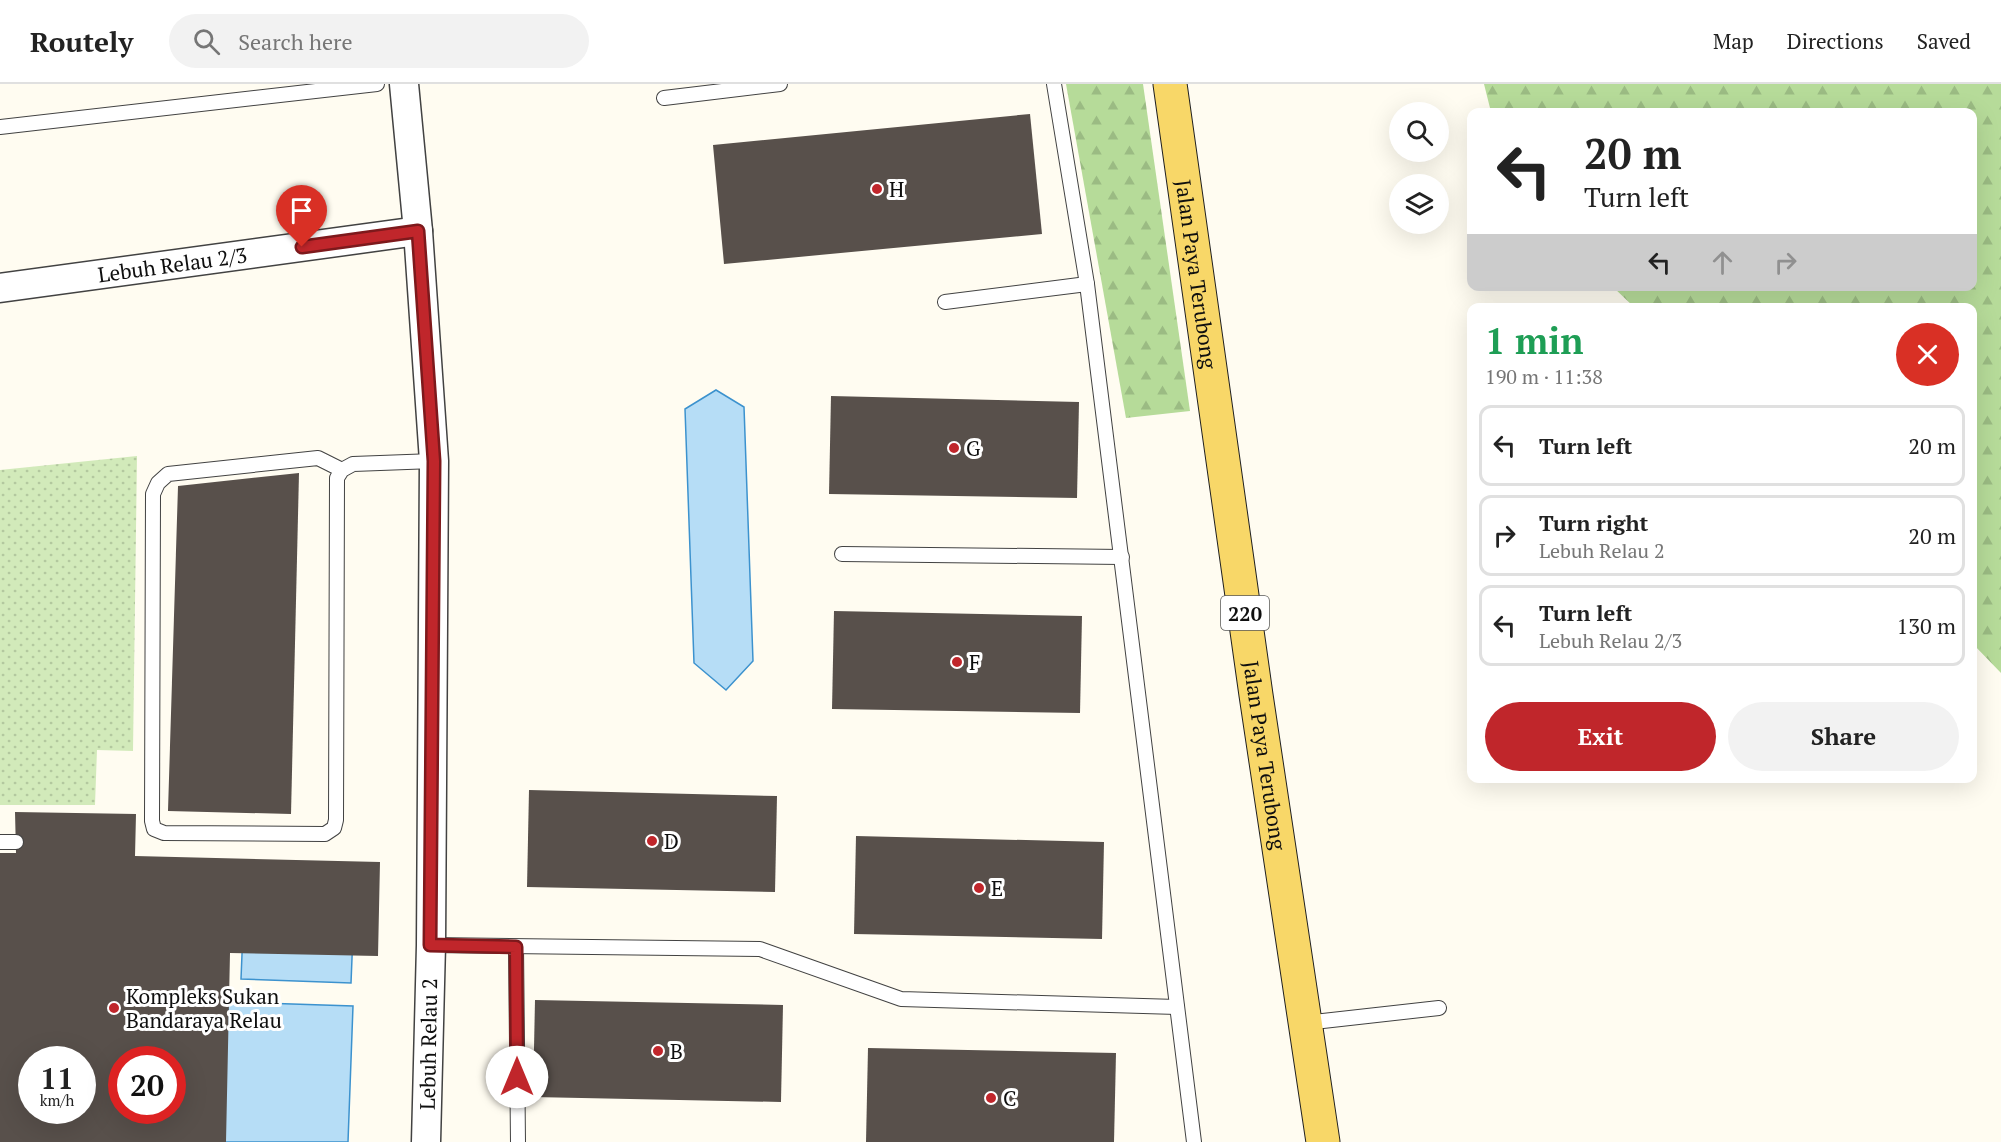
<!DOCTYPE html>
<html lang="en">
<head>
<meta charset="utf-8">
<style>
  :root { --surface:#fff; --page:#f2f2f2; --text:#222; --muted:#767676; --line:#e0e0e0; --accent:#c0262b }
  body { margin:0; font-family:"PT Serif",serif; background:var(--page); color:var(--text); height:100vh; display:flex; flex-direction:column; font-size:22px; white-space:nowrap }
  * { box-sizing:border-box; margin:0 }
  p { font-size:20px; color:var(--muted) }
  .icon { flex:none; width:33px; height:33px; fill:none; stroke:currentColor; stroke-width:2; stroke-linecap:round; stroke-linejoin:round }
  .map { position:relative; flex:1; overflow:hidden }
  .drawer { position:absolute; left:1467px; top:219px; width:510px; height:480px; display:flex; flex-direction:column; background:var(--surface); border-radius:12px; box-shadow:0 6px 24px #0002 }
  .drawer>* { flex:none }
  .banner { position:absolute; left:1467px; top:24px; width:510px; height:183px; border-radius:12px; box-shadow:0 6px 24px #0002; background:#fff; color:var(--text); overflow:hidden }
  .buttons { position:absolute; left:1389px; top:18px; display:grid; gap:12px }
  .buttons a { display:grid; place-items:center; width:60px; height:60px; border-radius:50%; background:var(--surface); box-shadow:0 6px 24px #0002; font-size:30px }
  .speed { position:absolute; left:18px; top:962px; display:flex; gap:12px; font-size:30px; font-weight:700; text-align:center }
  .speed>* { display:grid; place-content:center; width:78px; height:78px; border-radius:50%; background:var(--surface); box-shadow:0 6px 24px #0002; line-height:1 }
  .speed small { font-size:15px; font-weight:400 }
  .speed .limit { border:9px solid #d22; background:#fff; color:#111 }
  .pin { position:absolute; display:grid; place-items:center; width:51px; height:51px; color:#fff; margin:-62px -26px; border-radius:50% 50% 50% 0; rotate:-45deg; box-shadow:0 0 6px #0007 }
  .pin .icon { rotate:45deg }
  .me { position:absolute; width:66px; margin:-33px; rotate:0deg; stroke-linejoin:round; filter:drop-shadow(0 0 4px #0008) }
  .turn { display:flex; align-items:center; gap:21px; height:126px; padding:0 18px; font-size:27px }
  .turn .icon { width:78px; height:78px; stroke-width:2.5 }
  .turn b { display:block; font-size:42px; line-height:51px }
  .lanes { display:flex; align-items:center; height:57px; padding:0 18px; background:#0003; justify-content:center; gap:30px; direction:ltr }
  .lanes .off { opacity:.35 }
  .round { display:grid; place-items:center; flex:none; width:63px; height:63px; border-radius:32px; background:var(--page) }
  .headline { display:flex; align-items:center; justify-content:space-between; height:102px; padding:0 18px }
  h1 { font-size:36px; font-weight:600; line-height:45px; color:#1e9e55 }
  .cta { display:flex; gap:12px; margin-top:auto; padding:12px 18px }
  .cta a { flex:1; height:69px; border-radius:36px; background:var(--accent); color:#fff; font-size:24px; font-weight:600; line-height:69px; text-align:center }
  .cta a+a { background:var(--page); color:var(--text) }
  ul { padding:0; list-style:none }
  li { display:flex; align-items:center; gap:18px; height:81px; margin:0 12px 9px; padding:0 6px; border:3px solid var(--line); border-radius:12px }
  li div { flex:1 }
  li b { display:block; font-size:22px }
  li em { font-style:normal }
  header { display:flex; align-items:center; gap:36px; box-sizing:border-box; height:84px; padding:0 30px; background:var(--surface); border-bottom:2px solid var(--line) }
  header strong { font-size:28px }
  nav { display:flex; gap:33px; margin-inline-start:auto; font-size:21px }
  .search { width:420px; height:54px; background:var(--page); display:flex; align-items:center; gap:15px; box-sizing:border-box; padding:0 21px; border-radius:33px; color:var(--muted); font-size:22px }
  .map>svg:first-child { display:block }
  .grass { fill:url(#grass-dots) }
  .forest { fill:url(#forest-firs) }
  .water { fill:#b6ddf6; stroke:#3c92ce; stroke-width:1.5 }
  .building { fill:#58504b; fill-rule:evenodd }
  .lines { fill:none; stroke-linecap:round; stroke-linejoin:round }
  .lane-casing { stroke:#424242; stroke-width:16 }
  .street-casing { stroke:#424242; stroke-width:31 }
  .primary-casing { stroke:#202020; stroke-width:35 }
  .lane { stroke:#fff; stroke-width:14 }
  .street { stroke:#fff; stroke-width:28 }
  .primary { stroke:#f8d768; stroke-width:33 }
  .route-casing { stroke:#7d191c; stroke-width:15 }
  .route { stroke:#c0262b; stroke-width:10 }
  .poi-dot { fill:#c0262b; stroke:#fff; stroke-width:2 }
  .labels { text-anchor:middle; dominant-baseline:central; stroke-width:6; stroke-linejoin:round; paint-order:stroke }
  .shield { fill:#fff; stroke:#575757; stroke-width:1.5 }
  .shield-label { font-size:20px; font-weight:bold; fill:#0f0f0f }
  .poi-label { font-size:21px; fill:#0f0f0f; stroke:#fff; text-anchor:start }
  .street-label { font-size:21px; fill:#0f0f0f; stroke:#fff }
</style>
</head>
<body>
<header>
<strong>Routely</strong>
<div class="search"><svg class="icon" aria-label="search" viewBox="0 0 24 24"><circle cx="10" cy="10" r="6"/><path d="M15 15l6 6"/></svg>Search here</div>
<nav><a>Map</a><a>Directions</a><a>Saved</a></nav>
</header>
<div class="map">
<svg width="2001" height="1058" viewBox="0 0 2001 1058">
  <defs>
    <pattern id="grass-dots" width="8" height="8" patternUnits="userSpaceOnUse" patternTransform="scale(1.5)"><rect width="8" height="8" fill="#d2eaba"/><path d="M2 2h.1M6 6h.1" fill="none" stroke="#b3c89f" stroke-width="1.8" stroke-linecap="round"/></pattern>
    <pattern id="forest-firs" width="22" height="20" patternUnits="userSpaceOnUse" patternTransform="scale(1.5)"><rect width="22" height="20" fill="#b6db99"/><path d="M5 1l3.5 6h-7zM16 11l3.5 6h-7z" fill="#9bbb83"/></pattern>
  </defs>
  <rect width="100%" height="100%" fill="#fffcf1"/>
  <path class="grass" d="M 137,372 L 133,667 L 97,666 L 95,721 L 0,721 L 0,386 Z"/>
  <g class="forest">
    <path d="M 1066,0 L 1143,0 L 1190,327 L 1126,334 Z"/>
    <path d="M 1484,0 L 2001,0 L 2001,589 L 1973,560 L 1972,224 L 1634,223 L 1613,203 L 1972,202 L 1972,28 L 1491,28 Z"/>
  </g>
  <g class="water">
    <path d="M 716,306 L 744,323 L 753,577 L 726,606 L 694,579 L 685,325 Z"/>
    <path d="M 245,796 L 355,800 L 351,899 L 241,895 Z"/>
    <path d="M 228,918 L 353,922 L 348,1058 L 223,1058 Z"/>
  </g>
  <g class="building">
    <path d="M 1030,30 L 1042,150 L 724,180 L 713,61 Z"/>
    <path d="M 831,312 L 1079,318 L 1077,414 L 829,410 Z"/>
    <path d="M 299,389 L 291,730 L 168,727 L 178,402 Z"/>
    <path d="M 834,527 L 1082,532 L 1080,629 L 832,625 Z"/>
    <path d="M 529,706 L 777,712 L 775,808 L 527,803 Z"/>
    <path d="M 15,728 L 136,730 L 135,772 L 380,778 L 378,872 L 230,869 L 226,1058 L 0,1058 L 0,769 L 16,769 ZM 32,975 L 82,975 L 82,1026 L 32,1026 ZM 122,975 L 172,975 L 172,1026 L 122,1026 Z"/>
    <path d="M 856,752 L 1104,758 L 1102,855 L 854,850 Z"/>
    <path d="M 535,916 L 783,921 L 781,1018 L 533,1013 Z"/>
    <path d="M 868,964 L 1116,969 L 1114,1058 L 866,1058 Z"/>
  </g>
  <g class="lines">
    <defs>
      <g id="lane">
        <path d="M 1054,0 L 1087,200 L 1194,1058"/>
        <path d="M 664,14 L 780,0"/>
        <path d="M 0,43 L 377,0"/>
        <path d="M 945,218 L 1087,200"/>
        <path d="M 342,386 L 318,374 L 168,390 L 158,399 L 153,410 L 152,737 L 154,745 L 164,749 L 325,750 L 334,744 L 336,736 L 337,394 L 342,386 L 353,380 L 434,377"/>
        <path d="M 842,470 L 1122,473"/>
        <path d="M 0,758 L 16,758"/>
        <path d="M 431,861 L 760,865 L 901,915 L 1177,923"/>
        <path d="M 516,863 L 518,1058"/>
        <path d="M 1305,939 L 1439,924"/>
      </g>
      <g id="street">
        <path d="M 404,0 L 418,147 L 434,377 L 431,861 L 426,1058"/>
        <path id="s1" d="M 0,204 L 418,147"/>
      </g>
      <g id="primary">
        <path id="s2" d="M 1170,0 L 1256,611 L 1323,1058"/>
      </g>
    </defs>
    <use href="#lane" class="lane-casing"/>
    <use href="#street" class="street-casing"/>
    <use href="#primary" class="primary-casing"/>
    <use href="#lane" class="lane"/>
    <use href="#street" class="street"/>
    <use href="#primary" class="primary"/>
  </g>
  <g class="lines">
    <defs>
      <path id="route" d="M 302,163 L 418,147 L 434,377 L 430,861 L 516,863 L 517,993"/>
    </defs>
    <use href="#route" class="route-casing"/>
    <use href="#route" class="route"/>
  </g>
  <g class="poi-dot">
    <circle cx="877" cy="105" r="6"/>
    <circle cx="954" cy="364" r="6"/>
    <circle cx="957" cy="578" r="6"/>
    <circle cx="652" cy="757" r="6"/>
    <circle cx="979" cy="804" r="6"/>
    <circle cx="114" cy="924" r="6"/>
    <circle cx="658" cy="967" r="6"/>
    <circle cx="991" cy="1014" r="6"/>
  </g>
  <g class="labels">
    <rect class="shield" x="1221" y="512" width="48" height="34" rx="4.5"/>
    <g class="shield-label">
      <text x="1245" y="529">220</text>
    </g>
    <g class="poi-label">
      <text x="889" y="105">H</text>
      <text x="966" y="364">G</text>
      <text x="969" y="578">F</text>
      <text x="664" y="757">D</text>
      <text x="991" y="804">E</text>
      <text x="126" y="912">Kompleks Sukan<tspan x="126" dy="24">Bandaraya Relau</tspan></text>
      <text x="670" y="967">B</text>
      <text x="1003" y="1014">C</text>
    </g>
    <g class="street-label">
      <text stroke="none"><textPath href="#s1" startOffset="174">Lebuh Relau 2/3</textPath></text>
      <text stroke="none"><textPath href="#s2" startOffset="192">Jalan Paya Terubong</textPath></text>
      <text stroke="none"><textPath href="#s2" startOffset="678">Jalan Paya Terubong</textPath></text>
      <text transform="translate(428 960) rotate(-89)">Lebuh Relau 2</text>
    </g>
  </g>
</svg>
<div class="buttons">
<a><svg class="icon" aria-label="search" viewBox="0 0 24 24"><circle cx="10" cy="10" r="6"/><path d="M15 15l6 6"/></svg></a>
<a><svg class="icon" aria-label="layers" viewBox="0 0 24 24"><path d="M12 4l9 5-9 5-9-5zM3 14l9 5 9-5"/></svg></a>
</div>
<div class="speed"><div>11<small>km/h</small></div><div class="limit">20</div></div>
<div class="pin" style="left:302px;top:163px;background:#d93025"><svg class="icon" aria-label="arrive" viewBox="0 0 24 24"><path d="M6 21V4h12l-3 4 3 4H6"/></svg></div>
<svg class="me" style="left:517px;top:993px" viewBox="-20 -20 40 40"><circle r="19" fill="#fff"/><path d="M0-13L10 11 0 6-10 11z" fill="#c0262b"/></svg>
<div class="banner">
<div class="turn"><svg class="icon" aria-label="left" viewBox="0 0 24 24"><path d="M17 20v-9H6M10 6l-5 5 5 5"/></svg><div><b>20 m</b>Turn left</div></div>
<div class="lanes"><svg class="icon" aria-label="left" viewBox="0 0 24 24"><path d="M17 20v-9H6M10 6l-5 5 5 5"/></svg><svg class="icon off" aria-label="ahead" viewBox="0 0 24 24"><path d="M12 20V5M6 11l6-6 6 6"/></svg><svg class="icon off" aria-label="right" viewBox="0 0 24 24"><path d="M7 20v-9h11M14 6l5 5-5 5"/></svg></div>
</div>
<section class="drawer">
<div class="headline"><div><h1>1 min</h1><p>190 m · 11:38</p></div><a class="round" style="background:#d93025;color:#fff"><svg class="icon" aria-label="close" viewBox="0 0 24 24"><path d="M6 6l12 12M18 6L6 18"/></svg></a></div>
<ul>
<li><svg class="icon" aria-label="left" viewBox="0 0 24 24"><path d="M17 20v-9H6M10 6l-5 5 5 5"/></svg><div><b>Turn left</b></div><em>20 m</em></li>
<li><svg class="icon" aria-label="right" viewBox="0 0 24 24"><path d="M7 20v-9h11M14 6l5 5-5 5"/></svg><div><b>Turn right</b><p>Lebuh Relau 2</p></div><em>20 m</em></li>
<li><svg class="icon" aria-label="left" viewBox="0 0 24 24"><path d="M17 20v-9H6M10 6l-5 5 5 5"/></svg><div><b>Turn left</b><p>Lebuh Relau 2/3</p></div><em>130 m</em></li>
</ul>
<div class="cta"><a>Exit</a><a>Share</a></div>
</section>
</div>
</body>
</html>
